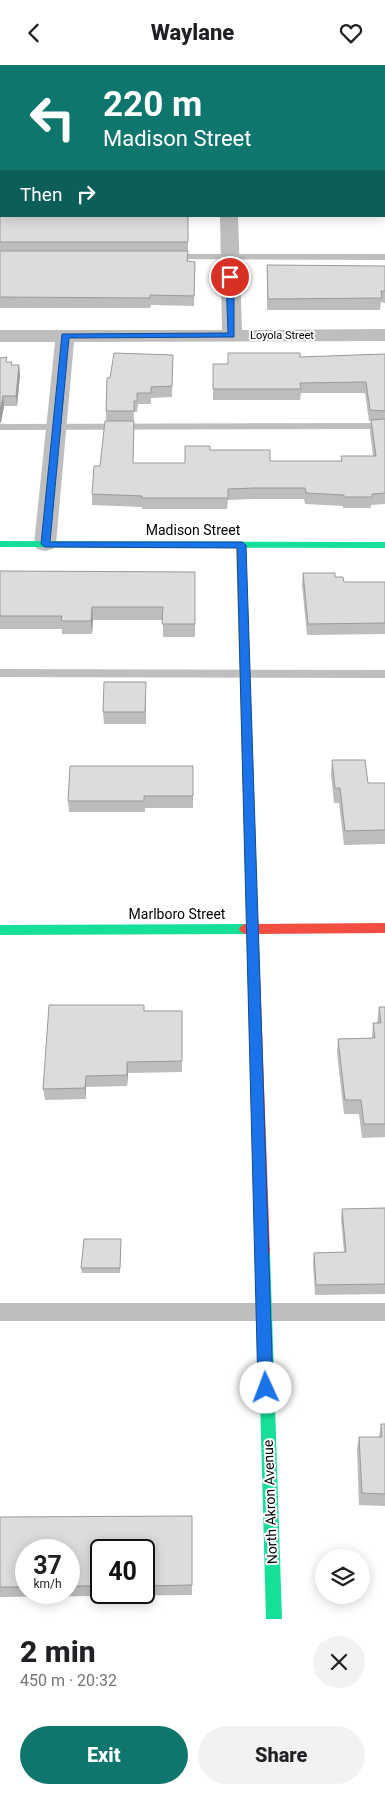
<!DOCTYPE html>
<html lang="en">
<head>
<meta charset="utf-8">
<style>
  :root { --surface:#fff; --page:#f2f2f2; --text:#202124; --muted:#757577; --accent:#0f766e }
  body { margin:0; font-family:Roboto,sans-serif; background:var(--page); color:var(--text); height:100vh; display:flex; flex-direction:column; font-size:19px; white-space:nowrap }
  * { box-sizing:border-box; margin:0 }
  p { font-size:16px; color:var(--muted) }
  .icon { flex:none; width:28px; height:28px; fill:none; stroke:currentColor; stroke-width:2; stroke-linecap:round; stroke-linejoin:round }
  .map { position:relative; height:1554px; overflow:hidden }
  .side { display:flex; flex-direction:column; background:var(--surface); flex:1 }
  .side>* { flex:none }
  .hud { position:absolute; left:0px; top:0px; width:385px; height:152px; box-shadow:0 2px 12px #0003; background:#0f766e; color:#fff; overflow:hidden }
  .fabs { position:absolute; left:315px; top:1484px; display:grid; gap:10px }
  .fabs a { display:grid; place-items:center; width:55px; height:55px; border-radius:50%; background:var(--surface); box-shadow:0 2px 12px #0003; font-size:25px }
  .speed { position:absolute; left:15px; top:1474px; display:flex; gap:10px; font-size:25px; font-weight:700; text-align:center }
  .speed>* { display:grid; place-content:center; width:65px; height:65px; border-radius:50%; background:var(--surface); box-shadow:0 2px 12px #0003; line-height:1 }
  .speed small { font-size:12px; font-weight:400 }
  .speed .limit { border:2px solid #111; border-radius:8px; background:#fff; color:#111 }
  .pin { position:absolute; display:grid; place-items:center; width:42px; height:42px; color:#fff; margin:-21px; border:2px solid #fff; border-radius:50%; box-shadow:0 1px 5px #0007 }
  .me { position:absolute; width:55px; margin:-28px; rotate:358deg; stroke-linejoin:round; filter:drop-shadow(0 0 4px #0008) }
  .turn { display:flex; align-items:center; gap:18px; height:105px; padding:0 20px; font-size:22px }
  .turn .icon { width:65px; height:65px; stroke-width:2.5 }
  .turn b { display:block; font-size:35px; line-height:42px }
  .then { display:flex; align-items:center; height:48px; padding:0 20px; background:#0003; gap:10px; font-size:19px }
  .round { display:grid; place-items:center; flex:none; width:52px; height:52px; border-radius:26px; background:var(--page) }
  .summary { display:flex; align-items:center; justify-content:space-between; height:85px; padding:0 20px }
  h1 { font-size:30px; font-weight:800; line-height:38px }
  .cta { display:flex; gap:10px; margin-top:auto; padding:10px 20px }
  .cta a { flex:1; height:58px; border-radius:30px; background:var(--accent); color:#fff; font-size:20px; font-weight:800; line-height:58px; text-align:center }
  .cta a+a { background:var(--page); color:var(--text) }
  header { display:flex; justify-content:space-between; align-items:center; height:65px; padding:0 20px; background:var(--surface); font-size:22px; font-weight:800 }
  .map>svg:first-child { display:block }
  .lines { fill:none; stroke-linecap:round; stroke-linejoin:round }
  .lane { fill:#bebebe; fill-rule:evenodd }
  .street { fill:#bebebe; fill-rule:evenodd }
  .fast { fill:#16e098; fill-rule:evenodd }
  .slow { fill:#ffcf43; fill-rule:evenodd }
  .jam { fill:#f24e42; fill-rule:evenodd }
  .wall { fill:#bdbdbd; fill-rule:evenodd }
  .shaded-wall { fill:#9a9a9a }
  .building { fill:#dcdcdc; stroke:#9a9a9a }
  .route { fill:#1a73e8; stroke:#114b97 }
  .labels { text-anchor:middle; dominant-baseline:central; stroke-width:4; stroke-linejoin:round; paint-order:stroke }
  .far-street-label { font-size:11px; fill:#000; stroke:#fff }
  .street-label { font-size:14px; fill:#000; stroke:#fff }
</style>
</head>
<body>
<header><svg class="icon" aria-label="back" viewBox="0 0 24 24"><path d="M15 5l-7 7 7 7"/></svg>Waylane<svg class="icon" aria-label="heart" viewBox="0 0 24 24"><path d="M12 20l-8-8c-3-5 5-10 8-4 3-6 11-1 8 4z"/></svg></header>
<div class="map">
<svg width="385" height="1554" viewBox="0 0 385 1554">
  <rect width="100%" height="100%" fill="#fff"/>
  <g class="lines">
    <g class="lane">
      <path d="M 169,189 L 385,189 L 385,195 L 166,194 L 166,190 Z"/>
      <path d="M 385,358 L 385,364 L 0,365 L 0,359 Z"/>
      <path d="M 0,604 L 385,605 L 385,613 L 0,612 Z"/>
      <rect x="0" y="1238" width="385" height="18"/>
    </g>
    <g class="street">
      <rect x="0" y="124" width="1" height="10"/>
      <rect x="384" y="124" width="1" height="10"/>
      <path d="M 220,151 L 238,151 L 242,265 L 385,264 L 385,276 L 74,277 L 56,479 L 53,484 L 45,486 L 37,484 L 34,479 L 55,277 L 0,277 L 0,265 L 222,265 Z"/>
    </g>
    <g class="fast">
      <path d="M 0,476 L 385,477 L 385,483 L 0,482 Z"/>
      <path d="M 245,859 L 249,861 L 251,864 L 249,867 L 245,869 L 0,870 L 0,860 Z"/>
      <path d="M 263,1182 L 268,1184 L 270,1188 L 282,1554 L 266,1554 L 256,1188 L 258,1184 Z"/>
    </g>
    <path class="slow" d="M 241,477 L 246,480 L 259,881 L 257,884 L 249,884 L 247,881 L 236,480 Z"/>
    <g class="jam">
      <path d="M 385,858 L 385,868 L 245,869 L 241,867 L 239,864 L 241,861 L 245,859 Z"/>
      <path d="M 253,876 L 257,878 L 259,881 L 270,1188 L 268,1192 L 263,1194 L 258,1192 L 256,1188 L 247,881 L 249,878 Z"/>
    </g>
  </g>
  <g class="wall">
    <path d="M 0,144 L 188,151 L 188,196 L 195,207 L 194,241 L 151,240 L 150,243 L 0,243 Z"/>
    <path d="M 267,200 L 385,201 L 385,238 L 381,237 L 380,245 L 267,245 Z"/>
    <path d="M 228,288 L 300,292 L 385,289 L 385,439 L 371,440 L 371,443 L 343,443 L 343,441 L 305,439 L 304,434 L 254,434 L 228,435 L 227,444 L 142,444 L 142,442 L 92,440 L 92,429 L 100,401 L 106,356 L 106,346 L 110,313 L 173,290 L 172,332 L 151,333 L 151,339 L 138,339 L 137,347 L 134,347 L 133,398 L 185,398 L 210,385 L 270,396 L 341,396 L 341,391 L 373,391 L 370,366 L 371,356 L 369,356 L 365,328 L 301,328 L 300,335 L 213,335 L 213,299 L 228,299 Z"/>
    <path d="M 0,293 L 12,300 L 19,300 L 20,310 L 17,341 L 4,341 L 1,357 L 0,358 Z"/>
    <path d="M 0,506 L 195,507 L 195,572 L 163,572 L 163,555 L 93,555 L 92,569 L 62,569 L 62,564 L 0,564 Z"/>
    <path d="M 303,508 L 335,512 L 344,517 L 385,517 L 385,569 L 307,570 L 302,520 Z"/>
    <path d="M 146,629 L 146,659 L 104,659 L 103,647 Z"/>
    <path d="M 332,695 L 368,718 L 385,718 L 385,779 L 344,780 L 339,738 L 334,738 L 331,709 Z"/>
    <path d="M 193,701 L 193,743 L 145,743 L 145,747 L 69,747 L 68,736 Z"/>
    <path d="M 144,940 L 144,946 L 182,946 L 182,1007 L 128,1008 L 127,1021 L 86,1022 L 86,1034 L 45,1035 L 43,1024 Z"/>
    <path d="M 379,942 L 385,942 L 385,1072 L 362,1073 L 359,1049 L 344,1049 L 337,988 L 338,974 L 372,973 L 373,958 L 377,958 Z"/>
    <path d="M 385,1143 L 385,1229 L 315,1230 L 313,1198 L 314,1188 L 344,1187 L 341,1154 L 342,1144 Z"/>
    <path d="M 121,1174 L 120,1208 L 82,1208 L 81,1203 Z"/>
    <path d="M 381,1359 L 385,1359 L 385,1441 L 359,1440 L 357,1384 L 359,1372 L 379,1372 Z"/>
    <path d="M 192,1451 L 192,1530 L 0,1532 L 0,1458 ZM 26,1485 L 69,1485 L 69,1528 L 26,1528 ZM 101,1485 L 144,1485 L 144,1528 L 101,1528 Z"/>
  </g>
  <g class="shaded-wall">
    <path d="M 19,300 L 20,310 L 17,341 L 16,331 Z"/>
    <path d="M 3,331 L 4,341 L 1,357 L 0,358 L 0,347 Z"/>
    <path d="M 92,542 L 93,555 L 92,569 L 91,556 Z"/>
    <path d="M 127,997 L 128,1008 L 127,1021 Z"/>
    <path d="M 86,1011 L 86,1034 L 85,1023 Z"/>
  </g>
  <g class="building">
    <path d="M 0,144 L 1,144 L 1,151 L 188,151 L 188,177 L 0,177 Z"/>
    <path d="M 0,186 L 188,186 L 187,196 L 195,197 L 194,231 L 150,230 L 150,233 L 0,232 Z"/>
    <path d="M 267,200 L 385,201 L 385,226 L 381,226 L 382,233 L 268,234 Z"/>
    <path d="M 114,288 L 173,290 L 172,321 L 151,322 L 151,328 L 137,328 L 137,336 L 134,336 L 134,346 L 106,346 L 107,313 L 110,313 Z"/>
    <path d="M 228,288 L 300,288 L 300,292 L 385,289 L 385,346 L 370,345 L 366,317 L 300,318 L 301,324 L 213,324 L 213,299 L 228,299 Z"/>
    <path d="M 7,292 L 6,297 L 12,297 L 11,300 L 19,300 L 16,331 L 3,331 L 0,347 L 0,293 Z"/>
    <path d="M 385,354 L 385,428 L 372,429 L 372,432 L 344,432 L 344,430 L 306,428 L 305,423 L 254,423 L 228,424 L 228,433 L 142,433 L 142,431 L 92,429 L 94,401 L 100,401 L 105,356 L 134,356 L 133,398 L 185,398 L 185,381 L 210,381 L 210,385 L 270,385 L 270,396 L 342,396 L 341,391 L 376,391 L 371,355 Z"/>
    <path d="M 0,506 L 195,507 L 195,559 L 162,559 L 163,542 L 92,542 L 91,556 L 61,556 L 62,551 L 0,551 Z"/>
    <path d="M 303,508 L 335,508 L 335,512 L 343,512 L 344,517 L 385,517 L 385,558 L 308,559 Z"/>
    <path d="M 104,617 L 146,617 L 145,647 L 103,647 Z"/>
    <path d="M 332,695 L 365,695 L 368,718 L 385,718 L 385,765 L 345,766 L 340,723 L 335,723 Z"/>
    <path d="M 70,701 L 193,701 L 193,731 L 144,731 L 144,736 L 68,736 Z"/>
    <path d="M 49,940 L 144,940 L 144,946 L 182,946 L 182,996 L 127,997 L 127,1010 L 86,1011 L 85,1023 L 43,1024 Z"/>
    <path d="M 379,942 L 385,942 L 385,1059 L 364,1059 L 361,1035 L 345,1035 L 338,974 L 375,973 L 373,958 L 381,958 Z"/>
    <path d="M 385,1143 L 385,1219 L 316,1220 L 314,1188 L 346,1187 L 342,1144 Z"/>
    <path d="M 84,1174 L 121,1174 L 120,1203 L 81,1203 Z"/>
    <path d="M 381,1359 L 385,1359 L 385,1429 L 362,1428 L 359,1372 L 382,1372 Z"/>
    <path d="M 192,1451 L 192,1520 L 144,1521 L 144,1485 L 101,1485 L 101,1521 L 69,1521 L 69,1485 L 26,1485 L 26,1522 L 0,1522 L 0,1452 Z"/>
  </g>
  <path class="route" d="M 230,210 L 234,212 L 234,272 L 69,273 L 50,477 L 242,477 L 246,480 L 273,1323 L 271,1328 L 266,1330 L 261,1328 L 258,1323 L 237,483 L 45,482 L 41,479 L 62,269 L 228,268 L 226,212 Z"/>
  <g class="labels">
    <g class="far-street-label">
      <text x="282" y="270">Loyola Street</text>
    </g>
    <g class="street-label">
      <text x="193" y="465">Madison Street</text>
      <text x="177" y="849">Marlboro Street</text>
      <text transform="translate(270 1437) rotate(-92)">North Akron Avenue</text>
    </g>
  </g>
</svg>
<div class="fabs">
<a><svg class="icon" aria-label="layers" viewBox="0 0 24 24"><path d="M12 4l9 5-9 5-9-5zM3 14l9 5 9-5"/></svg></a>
</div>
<div class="speed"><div>37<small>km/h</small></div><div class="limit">40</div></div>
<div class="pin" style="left:230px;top:212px;background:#d93025"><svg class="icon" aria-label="arrive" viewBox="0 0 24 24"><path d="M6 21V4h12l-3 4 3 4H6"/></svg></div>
<svg class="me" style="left:266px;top:1323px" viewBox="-20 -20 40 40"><circle r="19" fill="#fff"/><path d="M0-13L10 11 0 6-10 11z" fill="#1a73e8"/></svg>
<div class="hud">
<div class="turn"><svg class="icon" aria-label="left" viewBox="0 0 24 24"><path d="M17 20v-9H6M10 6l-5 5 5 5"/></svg><div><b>220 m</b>Madison Street</div></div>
<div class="then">Then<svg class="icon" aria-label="right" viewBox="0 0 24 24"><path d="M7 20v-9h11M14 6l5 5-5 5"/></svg></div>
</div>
</div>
<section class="side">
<div class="summary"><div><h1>2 min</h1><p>450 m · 20:32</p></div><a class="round"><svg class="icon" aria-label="close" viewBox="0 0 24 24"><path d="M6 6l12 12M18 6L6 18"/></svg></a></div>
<div class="cta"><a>Exit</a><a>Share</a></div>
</section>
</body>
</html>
